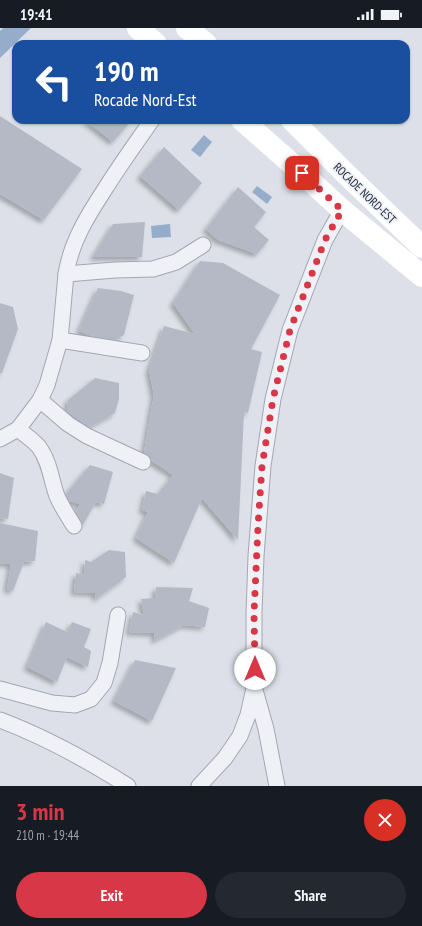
<!DOCTYPE html>
<html lang="en">
<head>
<meta charset="utf-8">
<style>
  :root { --surface:#171b24; --page:#242831; --text:#f1f3f6; --muted:#9ea1a6; --accent:#d73747 }
  body { margin:0; font-family:"PT Sans Narrow",sans-serif; background:var(--page); color:var(--text); height:100vh; display:flex; flex-direction:column; font-size:15px; white-space:nowrap }
  * { box-sizing:border-box; margin:0 }
  p { font-size:13px; color:var(--muted) }
  .icon { flex:none; width:22px; height:22px; fill:none; stroke:currentColor; stroke-width:2; stroke-linecap:round; stroke-linejoin:round }
  .map { position:relative; height:758px; overflow:hidden }
  .sheet { display:flex; flex-direction:column; background:var(--surface); flex:1 }
  .sheet>* { flex:none }
  .hud { position:absolute; left:12px; top:12px; width:398px; height:84px; border-radius:12px; box-shadow:0 1px 3px #0004; background:#1a4fa0; color:#fff; overflow:hidden }
  .pin { position:absolute; display:grid; place-items:center; width:34px; height:34px; color:#fff; margin:-17px; border-radius:8px; box-shadow:0 2px 6px #0006 }
  .me { position:absolute; width:44px; margin:-22px; rotate:0deg; stroke-linejoin:round; filter:drop-shadow(0 0 3px #0008) }
  .turn { display:flex; align-items:center; gap:14px; height:84px; padding:0 16px; font-size:18px }
  .turn .icon { width:52px; height:52px; stroke-width:2.5 }
  .turn b { display:block; font-size:28px; line-height:34px }
  .round { display:grid; place-items:center; flex:none; width:42px; height:42px; border-radius:21px; background:var(--page) }
  .overview { display:flex; align-items:center; justify-content:space-between; height:68px; padding:0 16px }
  h1 { font-size:24px; font-weight:800; line-height:30px; color:var(--accent) }
  .primary-button { display:flex; gap:8px; margin-top:auto; padding:8px 16px }
  .primary-button a { flex:1; height:46px; border-radius:24px; background:var(--accent); color:#fff; font-size:16px; font-weight:800; line-height:46px; text-align:center }
  .primary-button a+a { background:var(--page); color:var(--text) }
  .status { display:flex; justify-content:space-between; align-items:center; height:28px; padding:0 20px; background:var(--surface); direction:ltr }
  .status svg { height:11px; fill:currentColor }
  .map>svg:first-child { display:block }
  .water { fill:#95accb }
  .building { fill:#b4b9c5; filter:url(#shadow) }
  .lines { fill:none; stroke-linecap:round; stroke-linejoin:round }
  .street-casing { stroke:#a2a7b2; stroke-width:17 }
  .street { stroke:#f0f1f6; stroke-width:15 }
  .secondary { stroke:#fff; stroke-width:22 }
  .route { stroke:#d73747; stroke-width:7; stroke-dasharray:0 12.6 }
  .labels { text-anchor:middle; dominant-baseline:central; stroke-width:3.5; stroke-linejoin:round; paint-order:stroke }
  .street-label { font-size:12px; fill:#252d3f; stroke:#ecf0f5 }
</style>
</head>
<body>
<div class="status"><b>19:41</b><svg viewBox="0 0 49 12"><path d="M0 12V9h3v3zM5 12V6h3v6zM10 12V3h3v9zM15 12V0h3v12zM26 1h20v11H26zM47 4h2v5h-2z"/></svg></div>
<div class="map">
<svg width="422" height="758" viewBox="0 0 422 758">
  <defs>
    <filter id="shadow"><feDropShadow dx="-3.5" dy="3.5" stdDeviation="2" flood-color="#0004"/></filter>
  </defs>
  <rect width="100%" height="100%" fill="#dde0e8"/>
  <g class="water">
    <path d="M 3,0 L 31,0 L 0,30 L 0,3 Z"/>
    <path d="M 204,107 L 212,114 L 200,129 L 191,122 Z"/>
    <path d="M 257,158 L 272,169 L 267,176 L 252,164 Z"/>
    <path d="M 170,196 L 171,209 L 152,210 L 151,198 Z"/>
  </g>
  <g class="building">
    <path d="M 0,88 L 82,141 L 44,192 L 0,166 Z"/>
    <path d="M 85,92 L 132,92 L 113,114 Z"/>
    <path d="M 164,119 L 202,155 L 179,182 L 140,148 Z"/>
    <path d="M 238,159 L 266,184 L 254,199 L 269,212 L 257,226 L 218,212 L 206,201 Z"/>
    <path d="M 145,194 L 142,229 L 93,229 L 113,196 Z"/>
    <path d="M 200,233 L 223,235 L 280,267 L 251,321 L 262,324 L 248,385 L 244,384 L 238,512 L 202,470 L 174,535 L 136,510 L 148,484 L 142,482 L 146,463 L 158,466 L 173,447 L 152,433 L 150,429 L 144,424 L 154,367 L 149,342 L 164,298 L 195,306 L 173,275 Z"/>
    <path d="M 98,260 L 121,263 L 134,267 L 124,307 L 115,312 L 92,308 L 79,303 Z"/>
    <path d="M 0,275 L 13,279 L 18,301 L 2,345 L 0,345 Z"/>
    <path d="M 95,350 L 119,355 L 119,371 L 115,385 L 90,399 L 76,390 L 67,383 L 68,372 Z"/>
    <path d="M 90,437 L 113,444 L 104,476 L 96,474 L 83,497 L 76,485 L 80,476 L 69,473 L 66,466 Z"/>
    <path d="M 0,445 L 14,450 L 8,491 L 0,490 Z"/>
    <path d="M 0,495 L 38,503 L 35,533 L 24,534 L 13,563 L 7,561 L 11,536 L 0,535 Z"/>
    <path d="M 109,522 L 125,524 L 126,549 L 96,571 L 95,565 L 74,564 L 76,545 L 84,547 L 85,532 L 91,534 Z"/>
    <path d="M 156,559 L 193,560 L 189,573 L 209,580 L 205,599 L 184,597 L 154,613 L 155,605 L 129,604 L 133,584 L 144,587 L 141,571 L 155,570 Z"/>
    <path d="M 46,594 L 67,604 L 72,594 L 91,601 L 84,619 L 91,623 L 88,639 L 67,629 L 57,654 L 27,639 Z"/>
    <path d="M 135,632 L 176,640 L 152,693 L 114,673 Z"/>
  </g>
  <g class="lines">
    <defs>
      <g id="street">
        <path d="M 66,246 L 115,242 L 153,241 L 176,234 L 203,217"/>
        <path d="M 60,312 L 142,325"/>
        <path d="M 40,372 L 68,396 L 87,408 L 143,434"/>
        <path d="M 18,401 C 25,407 33,412 39,419 C 50,434 51,452 57,468 C 61,478 68,488 74,498"/>
        <path d="M 0,411 L 18,401 L 40,372 L 47,357 L 60,312 L 66,246 C 71,214 88,187 105,161 C 120,137 136,115 152,92"/>
        <path d="M 0,661 L 52,675 L 75,677 L 91,671 L 104,655 L 110,635 L 118,587"/>
        <path d="M 255,662 L 266,701 L 277,758"/>
        <path d="M 0,692 C 45,709 87,732 128,758"/>
        <path d="M 199,758 L 225,730 L 240,708 L 248,687 L 254,660 L 254,585 L 256,528 L 263,438 L 273,371 L 290,302 L 325,212 L 342,182"/>
      </g>
    </defs>
    <use href="#street" class="street-casing"/>
    <use href="#street" class="street"/>
    <g class="secondary">
      <path d="M 138,0 L 156,16"/>
      <path d="M 187,0 L 206,16"/>
      <path d="M 242,92 L 292,136 L 342,182 L 422,248"/>
      <path d="M 292,92 L 347,147 L 422,219"/>
    </g>
  </g>
  <g class="lines">
    <path class="route" d="M 255,641 L 254,586 L 258,498 L 262,438 L 273,371 L 290,302 L 325,212 L 342,182 L 302,145"/>
  </g>
  <g class="labels">
    <g class="street-label">
      <text transform="translate(365 165) rotate(44)">ROCADE NORD-EST</text>
    </g>
  </g>
</svg>
<div class="pin" style="left:302px;top:145px;background:#d93025"><svg class="icon" aria-label="arrive" viewBox="0 0 24 24"><path d="M6 21V4h12l-3 4 3 4H6"/></svg></div>
<svg class="me" style="left:255px;top:641px" viewBox="-20 -20 40 40"><circle r="19" fill="#fff"/><path d="M0-13L10 11 0 6-10 11z" fill="#d73747"/></svg>
<div class="hud">
<div class="turn"><svg class="icon" aria-label="left" viewBox="0 0 24 24"><path d="M17 20v-9H6M10 6l-5 5 5 5"/></svg><div><b>190 m</b>Rocade Nord-Est</div></div>
</div>
</div>
<section class="sheet">
<div class="overview"><div><h1>3 min</h1><p>210 m · 19:44</p></div><a class="round" style="background:#d93025;color:#fff"><svg class="icon" aria-label="close" viewBox="0 0 24 24"><path d="M6 6l12 12M18 6L6 18"/></svg></a></div>
<div class="primary-button"><a>Exit</a><a>Share</a></div>
</section>
</body>
</html>
